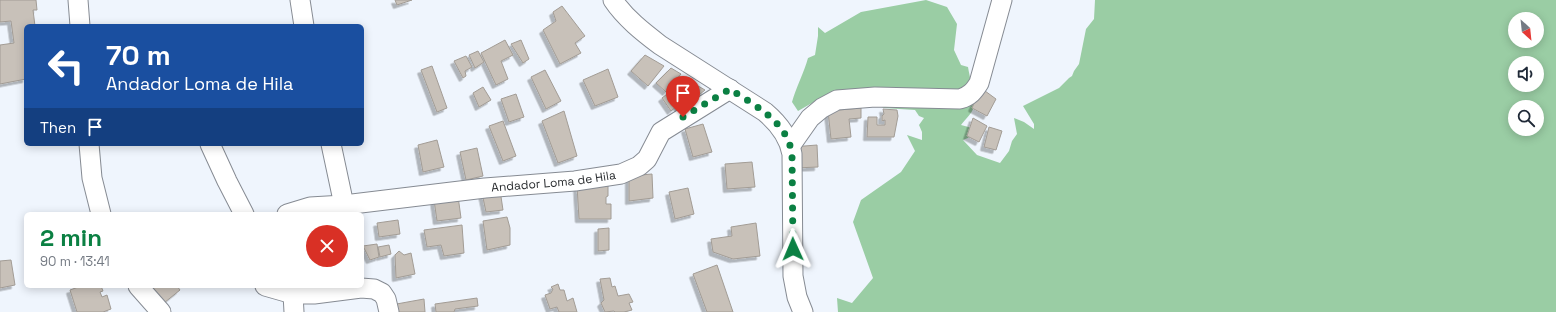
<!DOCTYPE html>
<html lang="en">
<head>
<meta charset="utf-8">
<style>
  :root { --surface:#fff; --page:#f2f2f3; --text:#1f2937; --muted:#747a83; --accent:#0b8043 }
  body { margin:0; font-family:"Space Grotesk",sans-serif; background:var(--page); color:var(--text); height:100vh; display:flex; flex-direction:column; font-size:15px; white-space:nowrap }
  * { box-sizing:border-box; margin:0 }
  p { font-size:13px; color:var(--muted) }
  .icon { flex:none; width:22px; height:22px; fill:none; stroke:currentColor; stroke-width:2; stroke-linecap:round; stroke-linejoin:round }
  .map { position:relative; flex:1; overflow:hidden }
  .details { position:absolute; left:24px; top:212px; width:340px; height:76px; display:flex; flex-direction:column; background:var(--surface); border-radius:6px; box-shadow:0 2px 10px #0003 }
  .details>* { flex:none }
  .guide { position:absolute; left:24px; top:24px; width:340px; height:122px; border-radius:6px; box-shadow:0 2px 10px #0003; background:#1a4fa0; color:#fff; overflow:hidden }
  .needle { width:26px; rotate:153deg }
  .tools { position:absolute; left:1508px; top:12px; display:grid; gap:8px }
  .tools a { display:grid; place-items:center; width:36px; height:36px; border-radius:50%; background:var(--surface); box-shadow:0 2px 10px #0003; font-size:20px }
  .pin { position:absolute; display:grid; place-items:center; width:34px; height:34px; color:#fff; margin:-41px -17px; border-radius:50% 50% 50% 0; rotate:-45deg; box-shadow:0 0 4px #0007 }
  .pin .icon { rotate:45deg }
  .me { position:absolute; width:44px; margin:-22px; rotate:359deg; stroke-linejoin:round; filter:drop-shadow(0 0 3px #0008) }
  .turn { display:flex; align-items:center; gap:14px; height:84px; padding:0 16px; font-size:18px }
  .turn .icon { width:52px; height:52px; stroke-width:2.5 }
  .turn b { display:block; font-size:28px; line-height:34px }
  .then { display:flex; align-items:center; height:38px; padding:0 16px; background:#0003; gap:8px; font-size:15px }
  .round { display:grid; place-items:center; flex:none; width:42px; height:42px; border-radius:21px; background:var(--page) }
  .headline { display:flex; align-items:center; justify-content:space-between; height:68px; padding:0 16px }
  h1 { font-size:24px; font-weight:700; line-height:30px; color:var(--accent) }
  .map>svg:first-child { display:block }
  .forest { fill:#9acda4; fill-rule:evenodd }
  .building { fill:#c8c1b9; stroke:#a29c95; filter:url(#shadow) }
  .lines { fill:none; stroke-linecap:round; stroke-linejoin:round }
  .minor-casing { stroke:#868b93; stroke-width:21 }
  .minor { stroke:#fff; stroke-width:19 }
  .route { stroke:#0b8043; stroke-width:7; stroke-dasharray:0 12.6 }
  .labels { text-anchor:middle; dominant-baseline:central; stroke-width:3.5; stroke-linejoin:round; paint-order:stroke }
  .street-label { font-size:12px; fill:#272a2d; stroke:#fff }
</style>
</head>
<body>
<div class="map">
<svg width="1556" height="312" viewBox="0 0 1556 312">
  <defs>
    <filter id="shadow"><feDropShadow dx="-3.5" dy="3.5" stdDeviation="0" flood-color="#0004"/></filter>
  </defs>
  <rect width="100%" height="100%" fill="#eff5fd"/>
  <path class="forest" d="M 926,0 L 947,7 L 957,24 L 954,50 L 961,65 L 968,67 C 970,80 976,97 973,109 C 971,114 965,120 961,125 L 976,129 L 975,135 L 963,140 L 977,155 L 1000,163 L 1009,151 L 1012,141 L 1017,134 L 1014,118 L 1024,122 L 1034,129 L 1034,124 L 1023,106 L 1059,88 L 1069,78 L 1072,76 L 1074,71 L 1079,64 L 1086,29 L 1094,19 L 1095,0 L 1556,0 L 1556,312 L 838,312 L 837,298 L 852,303 L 873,278 L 853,222 L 861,200 L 901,172 L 915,151 L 907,135 L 922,140 L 922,132 L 919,125 L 924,118 L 919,116 L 915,110 L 884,108 L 857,98 L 837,99 L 826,95 L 798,111 L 792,102 C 796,87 804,73 808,58 L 815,55 L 818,36 L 818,27 L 825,33 L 861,12 ZM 1515,19 L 1537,19 L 1537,41 L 1515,41 ZM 1515,63 L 1537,63 L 1537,85 L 1515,85 ZM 1515,107 L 1537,107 L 1537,129 L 1515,129 Z"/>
  <g class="building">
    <path d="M 0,0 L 36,0 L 37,10 L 33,10 L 35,26 L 26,26 L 26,79 L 0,84 L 0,45 L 14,43 L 11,21 L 0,22 Z"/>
    <path d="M 395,0 L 412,0 L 397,5 Z"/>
    <path d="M 562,6 L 585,36 L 575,43 L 581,53 L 560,64 L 543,30 L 556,21 L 553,12 Z"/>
    <path d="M 505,40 L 513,55 L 501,61 L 508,79 L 496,85 L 481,53 Z"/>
    <path d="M 521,40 L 529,59 L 523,63 L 511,44 Z"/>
    <path d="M 478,51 L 484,62 L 475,68 L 469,55 Z"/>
    <path d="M 645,55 L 664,66 L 648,86 L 631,71 Z"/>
    <path d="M 466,56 L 472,67 L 465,71 L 466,76 L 463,78 L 454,61 Z"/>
    <path d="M 432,66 L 447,108 L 437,112 L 421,70 Z"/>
    <path d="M 671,68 L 681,74 L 666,92 L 656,83 Z"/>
    <path d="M 608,69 L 618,97 L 595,106 L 583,80 Z"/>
    <path d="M 545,70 L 561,101 L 546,109 L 531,77 Z"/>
    <path d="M 686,79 L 705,90 L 681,110 L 677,106 L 671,111 L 662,98 Z"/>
    <path d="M 483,87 L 491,100 L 479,107 L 473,93 Z"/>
    <path d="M 981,88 L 996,99 L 987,116 L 972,108 Z"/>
    <path d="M 516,94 L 524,117 L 509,122 L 501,99 Z"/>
    <path d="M 861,108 L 861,118 L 849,119 L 851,137 L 831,139 L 828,111 Z"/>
    <path d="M 883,109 L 897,110 L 898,116 L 894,137 L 867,137 L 868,117 L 877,117 L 877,125 L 885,125 L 885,120 L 882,121 L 882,116 L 884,114 Z"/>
    <path d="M 564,111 L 577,156 L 558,163 L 542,121 Z"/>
    <path d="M 973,118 L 987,126 L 979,142 L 967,136 Z"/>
    <path d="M 503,121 L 516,156 L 503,161 L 489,126 Z"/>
    <path d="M 703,124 L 712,152 L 693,157 L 685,129 Z"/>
    <path d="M 989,127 L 1002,131 L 996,150 L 984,147 Z"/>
    <path d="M 437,140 L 444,167 L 423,172 L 418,145 Z"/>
    <path d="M 817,145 L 818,167 L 795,168 L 792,147 Z"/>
    <path d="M 477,148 L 483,176 L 466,180 L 460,152 Z"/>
    <path d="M 752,162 L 755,187 L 727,189 L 725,164 Z"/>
    <path d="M 652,174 L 653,198 L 629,201 L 629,176 Z"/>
    <path d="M 608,181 L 608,196 L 606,197 L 606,204 L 611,204 L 611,219 L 579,219 L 577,186 Z"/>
    <path d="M 688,188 L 694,214 L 675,219 L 669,192 Z"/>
    <path d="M 500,190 L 503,210 L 486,212 L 482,193 Z"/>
    <path d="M 458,196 L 461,218 L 437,221 L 434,200 Z"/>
    <path d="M 507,217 L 510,228 L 510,245 L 487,250 L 483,221 Z"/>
    <path d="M 398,220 L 400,234 L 379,237 L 377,223 Z"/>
    <path d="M 756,223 L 760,256 L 733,259 L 713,252 L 711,239 L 732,236 L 731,227 Z"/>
    <path d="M 462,225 L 464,253 L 444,256 L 441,245 L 427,247 L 424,230 Z"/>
    <path d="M 609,228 L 609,250 L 598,251 L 598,229 Z"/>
    <path d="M 377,244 L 379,257 L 370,260 L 363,246 Z"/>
    <path d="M 389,245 L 391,254 L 380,257 L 378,247 Z"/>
    <path d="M 399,251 L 404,255 L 411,253 L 415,274 L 396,278 L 395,255 Z"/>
    <path d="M 11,260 L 15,285 L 0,288 L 0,261 Z"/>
    <path d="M 717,265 L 733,312 L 707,312 L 693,274 Z"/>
    <path d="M 610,278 L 612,287 L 615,286 L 618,296 L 629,294 L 633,302 L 629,303 L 632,310 L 624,312 L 615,312 L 614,311 L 605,312 L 601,303 L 604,300 L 600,279 Z"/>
    <path d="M 558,284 L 560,290 L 564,290 L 567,301 L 573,298 L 577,312 L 559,312 L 557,307 L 550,309 L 545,295 L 551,293 L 553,289 L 551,287 Z"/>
    <path d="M 81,286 L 101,286 L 103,291 L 100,292 L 102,297 L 107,295 L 111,309 L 103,312 L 77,312 L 70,290 Z"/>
    <path d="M 144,286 L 177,286 L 180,290 L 159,307 Z"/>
    <path d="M 477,298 L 478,306 L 455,309 L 454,312 L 436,312 L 435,304 Z"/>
    <path d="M 424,299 L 425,312 L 393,312 L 391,305 Z"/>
  </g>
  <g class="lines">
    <defs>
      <g id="minor">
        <path d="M 78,0 L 80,26"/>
        <path d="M 300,0 L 304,26"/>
        <path d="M 613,0 C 625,18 643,32 660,45 L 765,112 C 778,123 789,137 792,154 L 793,276 L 797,297 L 803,312"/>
        <path d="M 89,144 L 92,178 L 101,214"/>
        <path d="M 210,144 L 227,181 L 244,214"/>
        <path d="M 331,144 L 344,205"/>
        <path d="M 791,145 L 810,118 L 822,108 L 837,100 L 875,97 L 960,99 C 970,96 974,91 979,83 L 1002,0"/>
        <path id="s1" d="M 287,214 L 310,207 L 344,205 L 485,188 L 575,181 L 621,174 L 639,166 L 647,159 L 661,132 L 730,89"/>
        <path d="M 138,286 L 161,312"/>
        <path d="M 265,286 L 293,294 L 314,294 L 361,288 L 374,289 L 382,293 L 386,299 L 389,312"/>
        <path d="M 293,294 L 294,312"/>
      </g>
    </defs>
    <use href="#minor" class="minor-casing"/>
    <use href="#minor" class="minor"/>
  </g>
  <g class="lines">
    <path class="route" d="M 683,117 L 730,89 C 755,106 787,121 792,154 L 793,249"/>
  </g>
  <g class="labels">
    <g class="street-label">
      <text stroke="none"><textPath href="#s1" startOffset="269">Andador Loma de Hila</textPath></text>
    </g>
  </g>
</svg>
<div class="tools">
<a><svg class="needle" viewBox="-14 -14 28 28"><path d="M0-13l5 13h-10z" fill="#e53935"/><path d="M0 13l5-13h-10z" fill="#747a83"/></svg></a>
<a><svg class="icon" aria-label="sound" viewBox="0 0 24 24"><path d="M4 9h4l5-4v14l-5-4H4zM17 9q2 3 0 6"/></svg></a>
<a><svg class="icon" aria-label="search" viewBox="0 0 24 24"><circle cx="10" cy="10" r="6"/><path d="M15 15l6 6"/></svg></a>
</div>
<div class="pin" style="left:683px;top:117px;background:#d93025"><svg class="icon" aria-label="arrive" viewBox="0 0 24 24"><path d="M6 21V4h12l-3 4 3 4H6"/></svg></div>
<svg class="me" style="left:793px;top:249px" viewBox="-20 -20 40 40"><path d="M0-17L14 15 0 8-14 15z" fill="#0b8043" stroke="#fff" stroke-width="4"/></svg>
<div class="guide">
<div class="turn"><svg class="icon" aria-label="left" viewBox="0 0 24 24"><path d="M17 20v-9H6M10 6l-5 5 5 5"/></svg><div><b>70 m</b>Andador Loma de Hila</div></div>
<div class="then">Then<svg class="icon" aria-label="arrive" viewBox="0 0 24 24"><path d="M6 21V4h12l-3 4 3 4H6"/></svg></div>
</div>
<section class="details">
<div class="headline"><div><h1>2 min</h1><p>90 m · 13:41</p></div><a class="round" style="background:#d93025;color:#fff"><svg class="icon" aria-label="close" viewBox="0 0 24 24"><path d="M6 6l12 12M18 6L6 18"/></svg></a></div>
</section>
</div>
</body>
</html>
